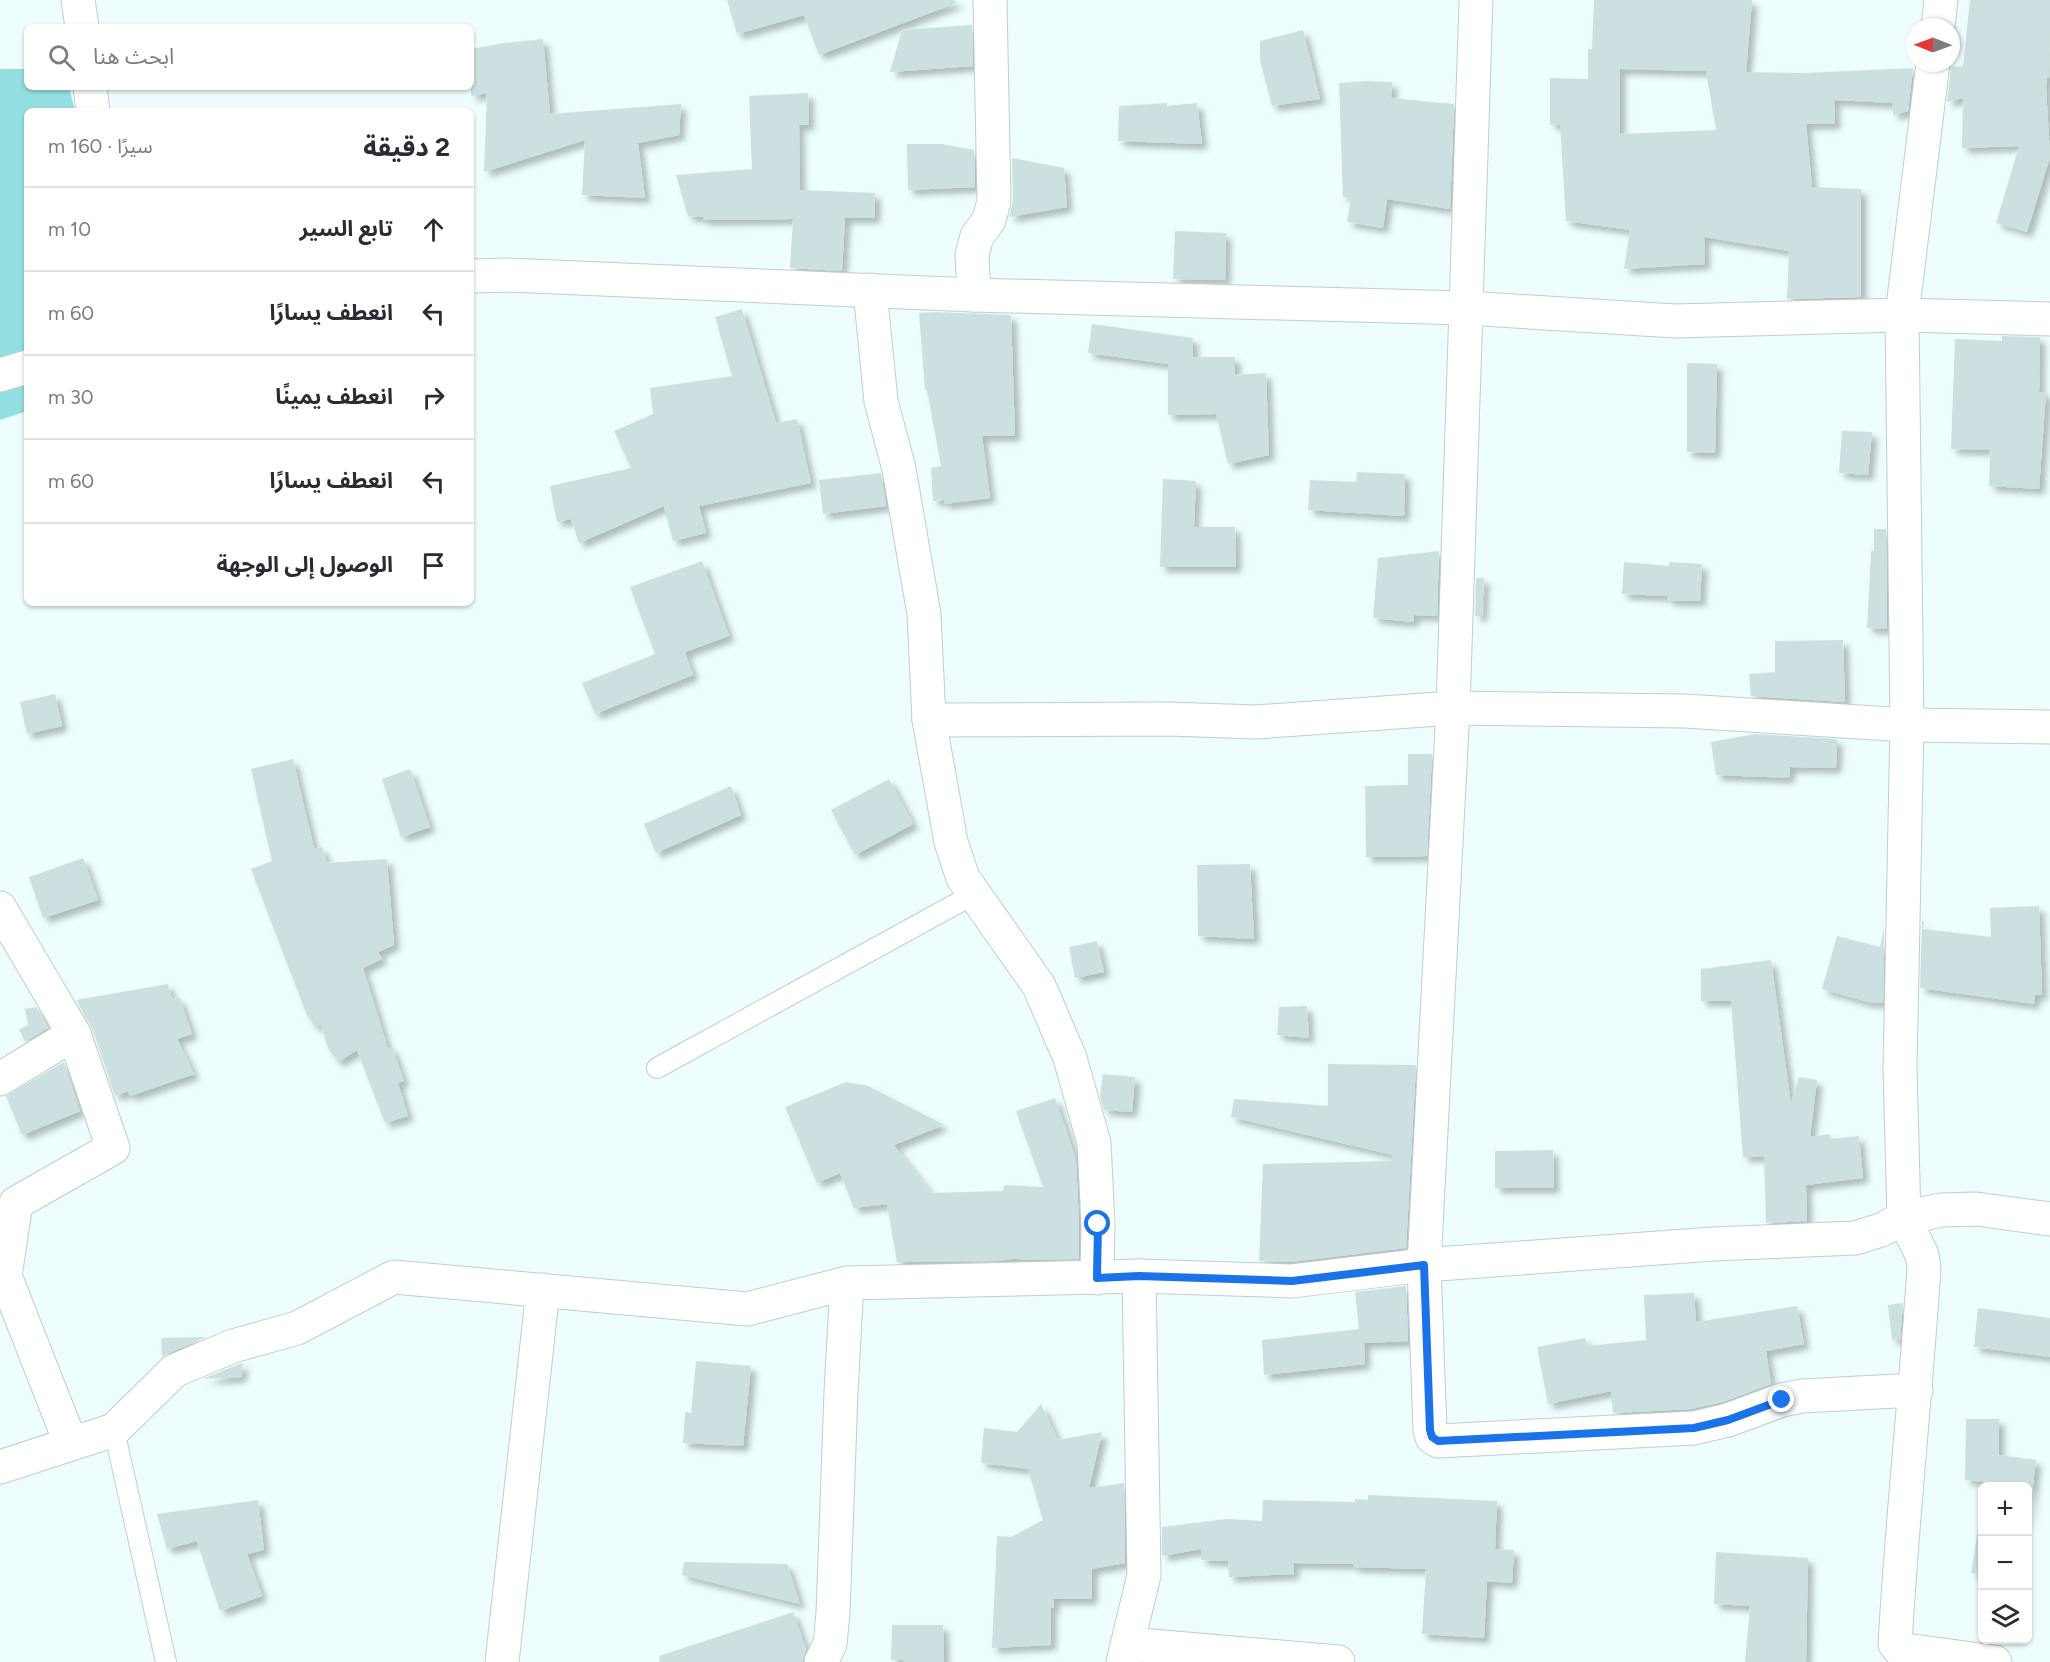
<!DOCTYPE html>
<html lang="ar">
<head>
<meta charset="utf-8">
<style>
	body { margin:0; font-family:Figtree,"Noto Sans Arabic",sans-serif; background:#f7f7f7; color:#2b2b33; direction:rtl }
	.controls { position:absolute; right:18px; bottom:18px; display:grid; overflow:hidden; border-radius:9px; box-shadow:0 2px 4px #0004 }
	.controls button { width:54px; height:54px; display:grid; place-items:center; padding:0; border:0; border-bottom:2px solid #e1e1e2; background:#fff; color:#2b2b33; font:30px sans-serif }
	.compass { position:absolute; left:1906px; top:18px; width:54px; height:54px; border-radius:50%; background:#fff; box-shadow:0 2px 4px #0004; rotate:271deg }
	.stop { position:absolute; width:18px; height:18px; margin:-14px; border:4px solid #1a73e8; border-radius:50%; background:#fff }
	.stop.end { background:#1a73e8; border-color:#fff; box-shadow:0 2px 6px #0008 }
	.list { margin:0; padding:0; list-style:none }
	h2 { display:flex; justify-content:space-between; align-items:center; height:78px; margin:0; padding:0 24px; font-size:26px }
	h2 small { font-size:20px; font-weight:400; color:#7c7c81 }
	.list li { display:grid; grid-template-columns:39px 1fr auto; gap:18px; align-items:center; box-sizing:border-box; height:84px; padding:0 24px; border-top:2px solid #e1e1e2 }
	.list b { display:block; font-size:22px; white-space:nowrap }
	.list em { font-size:20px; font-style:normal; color:#7c7c81 }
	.icon { flex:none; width:33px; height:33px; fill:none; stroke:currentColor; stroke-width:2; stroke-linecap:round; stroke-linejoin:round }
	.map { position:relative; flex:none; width:2050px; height:1662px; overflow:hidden; direction:ltr }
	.search { position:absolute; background:#fff; box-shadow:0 2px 4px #0004; left:24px; top:24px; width:450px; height:66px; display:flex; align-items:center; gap:15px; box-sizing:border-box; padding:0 21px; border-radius:9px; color:#7c7c81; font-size:22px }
	.panel { position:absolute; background:#fff; box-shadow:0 2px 4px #0004; left:24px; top:108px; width:450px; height:498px; border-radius:9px; direction:rtl }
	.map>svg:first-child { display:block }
	.green { fill:#94dfe2 }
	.building { fill:#cce0e1; fill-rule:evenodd; filter:url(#shadow) }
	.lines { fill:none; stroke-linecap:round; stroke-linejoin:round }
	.service-casing { stroke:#bccfd0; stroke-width:22 }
	.minor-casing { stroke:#bccfd0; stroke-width:35 }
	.service { stroke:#fff; stroke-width:20 }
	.minor { stroke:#fff; stroke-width:33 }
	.route { stroke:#1a73e8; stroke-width:8 }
</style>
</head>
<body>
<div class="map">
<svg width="2050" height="1662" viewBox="0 0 2050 1662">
	<defs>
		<filter id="shadow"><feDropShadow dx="5.5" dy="5.5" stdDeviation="3" flood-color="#0004"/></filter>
	</defs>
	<rect width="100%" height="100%" fill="#eefeff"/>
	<path class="green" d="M0,69H27V87H69L75,111H27V411L0,420Z"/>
	<g class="building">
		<path d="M727,0H955L956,3L819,55L804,15L737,34Z"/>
		<path d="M1594,0H1752L1746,72L1805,73L1913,68L1908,111L1893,115L1892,103L1834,100L1835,124H1806L1812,187L1861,189V297L1787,299L1789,251L1704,237L1705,264L1624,269L1630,230L1566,221L1560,124L1550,125V78L1588,79V49H1592ZM1620,69L1706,71L1716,130L1620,134Z"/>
		<path d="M1970,0H2050L2049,78H2047L2046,87L2050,157L2027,232L1996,223L2019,146L1962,148L1963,98L1947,102L1951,67L1963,66Z"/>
		<path d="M972,25L973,66L890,72L902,30Z"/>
		<path d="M1303,30L1320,99L1272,106L1260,60V41Z"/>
		<path d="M543,39L550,114L681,104L679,135L638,143L645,198L582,195L585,140L484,172L487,93L471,96V49L504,43Z"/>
		<path d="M1365,81L1392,82L1391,98L1454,104L1450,209L1387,199L1383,228L1347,222L1351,197H1343L1339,83Z"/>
		<path d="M808,93L809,125H799L800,190L875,193V218H845L842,271L790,268L793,219L703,220V217L688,216L676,175L752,169L749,96Z"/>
		<path d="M1167,103V106L1197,103L1202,144L1118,141L1119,106Z"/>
		<path d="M907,144H942L974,150L975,187L908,190Z"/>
		<path d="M1012,158L1064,168L1067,207L1009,217L1013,201Z"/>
		<path d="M1175,231L1226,233L1225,280L1173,279Z"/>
		<path d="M742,309L776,423L797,419L811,483L699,506L706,533L673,541L664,506L579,543L571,519L557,522L550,486L631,468L614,431L653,414L650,388L732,376L715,317Z"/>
		<path d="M935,312L1011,315L1015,436H982L990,498L944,504V500L933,501L931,468L941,466L927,390H925L919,313Z"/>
		<path d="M1092,324L1193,338V357H1235V375L1266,373L1269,455L1228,464L1216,414L1168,415V364L1088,353Z"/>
		<path d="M2002,336L2040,337L2039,392H2046L2039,489L1989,486L1990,450L1951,449L1955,339L2002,341Z"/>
		<path d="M1687,363L1717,364L1715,453L1687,452Z"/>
		<path d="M1842,431L1872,432L1868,475L1839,473Z"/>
		<path d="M1357,472L1405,474L1404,516L1308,510L1310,480L1356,482Z"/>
		<path d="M881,473L886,506L823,514L819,480Z"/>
		<path d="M1163,479L1196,481L1194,527H1235L1236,567H1160Z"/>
		<path d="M1874,529H1886L1887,629L1867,628L1871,551H1874Z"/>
		<path d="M1439,551L1437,616L1414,615L1413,622L1373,618L1378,558Z"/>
		<path d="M702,561L729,636L685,652L693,675L595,714L582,683L655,654L630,587Z"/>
		<path d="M1624,562L1669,566V562L1702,564L1700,601L1667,600L1668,596L1622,594Z"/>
		<path d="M1476,578H1484L1482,616H1475Z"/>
		<path d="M1843,640L1845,702L1751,696L1749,674L1775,672V641Z"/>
		<path d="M55,694L62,726L27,734L20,702Z"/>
		<path d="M1755,734L1837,739L1836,768L1790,767L1789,778L1716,775L1711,742Z"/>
		<path d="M1408,754H1432L1427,856L1366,857L1365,786L1408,785Z"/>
		<path d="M293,759L314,849L322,847L327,863L387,859L394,945L378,952L382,959L363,968L388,1049L392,1047L404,1081L398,1083L408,1116L385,1123L357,1050L338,1062L328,1048L321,1025L315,1027L306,1013L251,869L272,861L251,769Z"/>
		<path d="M410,769L430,827L401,837L382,779Z"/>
		<path d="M889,779L913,824L855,855L831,810Z"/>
		<path d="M731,786L741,815L656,853L644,824Z"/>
		<path d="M83,858L98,900L43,918L29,877Z"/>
		<path d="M1250,864L1254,939L1198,936L1197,865Z"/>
		<path d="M2039,906L2042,995L2035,994L2034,1004L1920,988L1922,921L1924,922L1923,929L1991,937L1990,908Z"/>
		<path d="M1884,927L1883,1003L1868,1002L1822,989L1837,936L1880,947Z"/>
		<path d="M1097,941L1104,972L1075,978L1069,947Z"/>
		<path d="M1771,960L1791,1104L1799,1077L1817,1080L1810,1137L1830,1134L1831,1139L1859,1136L1863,1178L1806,1185L1807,1221L1766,1223L1764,1156L1743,1157L1731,1001H1701V969Z"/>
		<path d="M168,984L172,999L179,997L192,1034L177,1039L194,1074L130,1096L128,1091L115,1096L92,1028L76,1000Z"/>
		<path d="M1307,1006L1309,1038L1277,1035L1279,1007Z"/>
		<path d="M36,1007L48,1028L25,1042L19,1029L28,1025L25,1009Z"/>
		<path d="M64,1062L80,1111L22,1135L6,1096Z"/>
		<path d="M1328,1064L1416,1065L1406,1248L1291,1262L1259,1261L1263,1164L1392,1161L1393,1155L1231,1117L1234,1099L1328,1106Z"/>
		<path d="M1103,1074L1135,1077L1132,1112L1104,1110L1100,1096Z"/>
		<path d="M846,1082L868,1086L944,1125L894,1145L931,1193L1003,1191L1004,1185L1043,1187L1016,1111L1055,1098L1076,1160L1079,1224V1259L1019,1260V1258L997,1261L897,1262L887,1204L854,1208L840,1173L817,1183L785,1107Z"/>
		<path d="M1553,1150L1554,1188H1495V1151Z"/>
		<path d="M1406,1286L1408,1341L1364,1343L1365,1364L1264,1375L1262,1340L1359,1329L1355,1292Z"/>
		<path d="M1694,1293L1696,1322L1797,1306L1804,1344L1766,1351L1771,1384L1723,1402L1691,1409L1613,1413L1611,1391L1548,1404L1537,1347L1585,1338L1587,1346L1646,1340L1644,1295Z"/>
		<path d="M1903,1303L1900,1339L1892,1340L1888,1305Z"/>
		<path d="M1978,1308L2050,1318V1357L1974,1347Z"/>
		<path d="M206,1337L167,1354L162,1357L161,1338Z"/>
		<path d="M696,1361L751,1366L743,1446L683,1443L685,1412L691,1413Z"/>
		<path d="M243,1363L241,1377L203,1379L239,1364Z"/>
		<path d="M1041,1404L1058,1440L1102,1432L1089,1488L1124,1483L1125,1563L1092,1569V1599H1053L1054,1608H1051V1645L992,1648L997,1536L1011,1537L1043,1520L1028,1469L981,1463L984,1428L1017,1432Z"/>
		<path d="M1966,1419H1999V1455L2036,1460L2028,1527V1486H1984L1985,1482L1965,1480Z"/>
		<path d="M1368,1495L1497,1501L1495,1549L1514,1550L1512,1583L1487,1581L1484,1638L1422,1634L1426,1569L1353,1567V1564L1293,1563L1294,1574L1229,1577L1228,1561L1201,1560V1549L1162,1556V1527L1227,1519L1262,1521L1263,1500L1355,1502V1499L1368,1500Z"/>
		<path d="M1983,1498V1574L1971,1573Z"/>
		<path d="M258,1500L264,1550L247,1554L262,1596L220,1611L197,1541L167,1549L157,1514Z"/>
		<path d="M1716,1552L1808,1558L1806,1662H1745L1750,1606L1714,1604Z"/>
		<path d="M684,1562L787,1564L800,1604L682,1575Z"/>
		<path d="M793,1612L806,1649L802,1662H660L659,1656Z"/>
		<path d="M892,1625H943L944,1662H903V1660H891Z"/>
	</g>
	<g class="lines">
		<g class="service-casing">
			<g id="service">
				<path d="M657,1068L974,894"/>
				<path d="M114,1430L166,1662"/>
			</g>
		</g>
		<g class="minor-casing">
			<g id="minor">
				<path d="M78,0L82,27"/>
				<path d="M1476,0L1453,708L1424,1265L1430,1430L1432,1437L1438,1441L1694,1428L1728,1420L1782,1400L1802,1396L1916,1390"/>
				<path d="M1938,27L1941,0"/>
				<path d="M1933,63L1902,315L1907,725L1900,1068L1904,1218L1922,1255L1924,1267C1916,1393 1902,1518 1895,1644L1899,1649L1995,1662"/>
				<path d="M90,87L93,111"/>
				<path d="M471,276L506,275L974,295L1466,308L1675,321L1902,315L2050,319"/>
				<path d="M870,290L881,401L899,469L924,614L929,720L951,842L963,878L1039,986L1070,1058L1094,1143L1098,1224L1097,1278"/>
				<path d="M974,295L972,255L977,236L989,220L994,201L990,0"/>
				<path d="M0,375L27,367"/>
				<path d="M929,720L1169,719L1256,722L1453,708L1685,711L1907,725L2050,727"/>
				<path d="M0,908L74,1034L113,1148L16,1203L5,1276L71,1444"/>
				<path d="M0,1079L74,1034"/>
				<path d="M0,1467L114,1430L174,1371L233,1346L297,1328L394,1277L747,1309L847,1283L1139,1276L1292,1281L1424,1265L1713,1244L1855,1238L1881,1230L1904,1218L1941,1210L1976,1209L2050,1219"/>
				<path d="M1128,1644L1338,1662"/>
				<path d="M502,1662L543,1290"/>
				<path d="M821,1662L830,1644L833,1613L841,1392L847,1283"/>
				<path d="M1123,1662L1144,1575L1139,1276"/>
			</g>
		</g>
		<use href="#service" class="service"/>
		<use href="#minor" class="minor"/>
	</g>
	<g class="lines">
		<path class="route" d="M1098,1224L1097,1278L1139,1276L1292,1281L1424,1265L1430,1430L1432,1437L1438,1441L1694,1428L1728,1420L1782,1400"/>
	</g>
</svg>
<div class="controls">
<button>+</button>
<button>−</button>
<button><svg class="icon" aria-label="layers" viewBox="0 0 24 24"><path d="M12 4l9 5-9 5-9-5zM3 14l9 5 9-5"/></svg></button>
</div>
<svg class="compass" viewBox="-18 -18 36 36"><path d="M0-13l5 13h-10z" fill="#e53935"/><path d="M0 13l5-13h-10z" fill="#7c7c81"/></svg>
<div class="stop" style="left:1098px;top:1224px"></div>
<div class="stop end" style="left:1782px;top:1400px"></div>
<div class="search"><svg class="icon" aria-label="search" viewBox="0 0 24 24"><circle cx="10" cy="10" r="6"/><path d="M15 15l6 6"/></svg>ابحث هنا</div>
<section class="panel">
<h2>2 دقيقة<small>سيرًا · 160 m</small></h2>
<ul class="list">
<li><svg class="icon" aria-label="ahead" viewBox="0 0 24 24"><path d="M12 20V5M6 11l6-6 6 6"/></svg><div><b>تابع السير</b></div><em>10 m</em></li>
<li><svg class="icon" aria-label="left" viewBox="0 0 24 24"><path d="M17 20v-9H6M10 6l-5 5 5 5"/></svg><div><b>انعطف يسارًا</b></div><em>60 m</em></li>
<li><svg class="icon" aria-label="right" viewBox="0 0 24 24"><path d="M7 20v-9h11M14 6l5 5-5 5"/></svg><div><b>انعطف يمينًا</b></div><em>30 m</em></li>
<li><svg class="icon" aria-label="left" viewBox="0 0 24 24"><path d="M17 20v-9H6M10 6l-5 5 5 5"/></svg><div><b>انعطف يسارًا</b></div><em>60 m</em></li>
<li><svg class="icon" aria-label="arrive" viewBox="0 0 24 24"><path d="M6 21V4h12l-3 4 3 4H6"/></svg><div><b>الوصول إلى الوجهة</b></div></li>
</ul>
</section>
</div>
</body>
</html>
